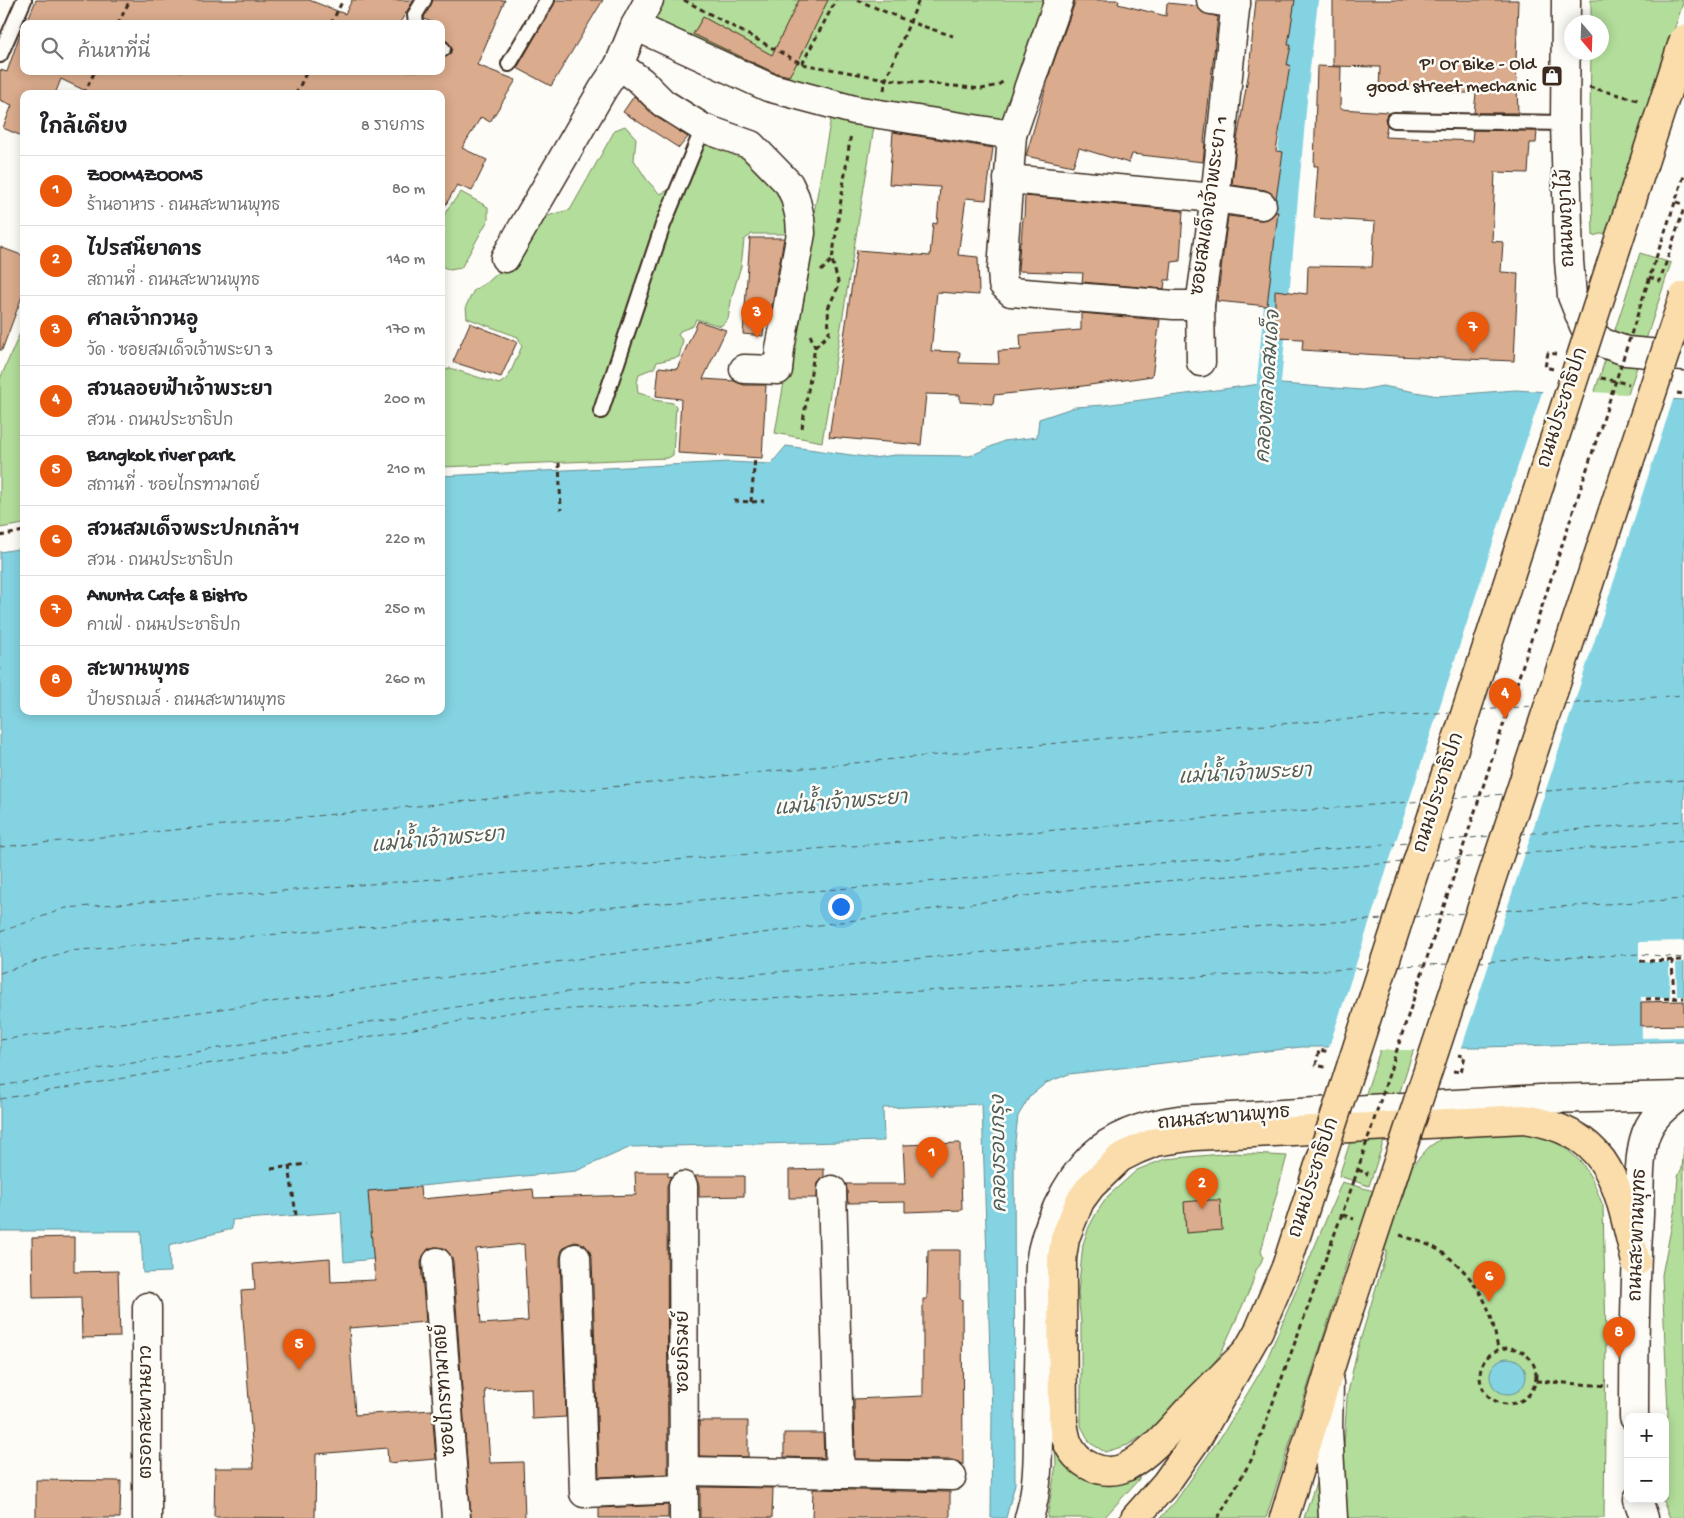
<!DOCTYPE html>
<html lang="th">
<head>
<meta charset="utf-8">
<style>
	body { margin:0; font-family:"Gochi Hand","Playpen Sans Thai",sans-serif; background:#f2f2f2; color:#202124 }
	.controls { position:absolute; right:15px; bottom:15px; display:grid; overflow:hidden; border-radius:10px; box-shadow:0 2px 12px #0003 }
	.controls button { width:45px; height:45px; display:grid; place-items:center; padding:0; border:0; border-bottom:1px solid #e0e0e0; background:#fff; color:#202124; font:25px sans-serif }
	.compass { position:absolute; left:1564px; top:15px; width:45px; height:45px; border-radius:50%; background:#fff; box-shadow:0 2px 12px #0003; rotate:161deg }
	.you { position:absolute; left:840px; top:906px; width:18px; height:18px; margin:-12px; border:4px solid #fff; border-radius:50%; background:#1a73e8; box-shadow:0 0 0 8px #1a73e833 }
	.badge { display:grid; place-items:center; width:32px; height:32px; border-radius:50%; background:#ea580c; color:#fff; font-size:16px; font-weight:700 }
	.pin { position:absolute; translate:-50% -41px; filter:drop-shadow(0 1px 2px #0008) }
	.pin::after { content:''; position:absolute; top:26px; width:18px; height:15px; background:inherit; clip-path:polygon(0 0,100% 0,50% 100%) }
	.list { margin:0; padding:0; list-style:none }
	h2 { display:flex; justify-content:space-between; align-items:center; height:65px; margin:0; padding:0 20px; font-size:21px }
	h2 small { font-size:16px; font-weight:400; color:#757577 }
	.list li { display:grid; grid-template-columns:32px 1fr auto; gap:15px; align-items:center; box-sizing:border-box; height:70px; padding:0 20px; border-top:1px solid #e0e0e0 }
	.list b { display:block; font-size:19px; white-space:nowrap }
	.list p { margin:0; font-size:16px; white-space:nowrap; color:#757577 }
	.list em { font-size:16px; font-style:normal; color:#757577 }
	.icon { flex:none; width:28px; height:28px; fill:none; stroke:currentColor; stroke-width:2; stroke-linecap:round; stroke-linejoin:round }
	.map { position:relative; flex:none; width:1684px; height:1518px; overflow:hidden }
	.search { position:absolute; background:#fff; box-shadow:0 2px 12px #0003; left:20px; top:20px; width:425px; height:55px; display:flex; align-items:center; gap:12px; box-sizing:border-box; padding:0 18px; border-radius:10px; color:#757577; font-size:19px }
	.panel { position:absolute; background:#fff; box-shadow:0 2px 12px #0003; left:20px; top:90px; width:425px; height:625px; border-radius:10px }
	.map>svg:first-child { display:block }
	.green { fill:#b2dd9a; stroke:#76845c }
	.water { fill:#84d3e2; stroke:#678f94 }
	.pier { fill:#fdfcf7 }
	.lines { fill:none; stroke-linecap:round; stroke-linejoin:round }
	.canal { stroke:#84d3e2; stroke-width:24 }
	.ferry { stroke:#515d59; stroke-width:1; stroke-dasharray:6 5; stroke-linecap:butt }
	.building { fill:#daab8c; stroke:#3b2a1e; fill-rule:evenodd }
	.lane-casing { stroke:#3b2a1e; stroke-width:18 }
	.street-casing { stroke:#3b2a1e; stroke-width:31 }
	.secondary-casing { stroke:#3b2a1e; stroke-width:31 }
	.primary-casing { stroke:#3b2a1e; stroke-width:31 }
	.path { stroke:#3b2a1e; stroke-width:3; stroke-dasharray:5 4; stroke-linecap:butt }
	.lane { stroke:#fdfcf7; stroke-width:14 }
	.street { stroke:#fdfcf7; stroke-width:28 }
	.secondary { stroke:#fdfcf7; stroke-width:28 }
	.primary { stroke:#faddab; stroke-width:28 }
	.primary-bridge-casing { stroke:#3b2a1e; stroke-width:31; stroke-linecap:butt }
	.path-bridge { stroke:#3b2a1e; stroke-width:3; stroke-dasharray:5 4; stroke-linecap:butt }
	.primary-bridge { stroke:#faddab; stroke-width:28 }
	.labels { text-anchor:middle; dominant-baseline:central; stroke-width:5; stroke-linejoin:round; paint-order:stroke }
	.poi-label { font-size:19px; fill:#3b2a1e; stroke:#fdfcf7; text-anchor:end }
	.street-label { font-size:19px; fill:#3b2a1e; stroke:#fdfcf7 }
	.water-label { font-size:20px; font-style:italic; fill:#515d59; stroke:#fdfcf7 }
</style>
</head>
<body>
<div class="map">
<svg width="1684" height="1518" viewBox="0 0 1684 1518">
	<rect width="100%" height="100%" fill="#fdfcf7"/>
	<filter id="ink" filterUnits="userSpaceOnUse"><feTurbulence type="fractalNoise" baseFrequency=".02" numOctaves="2"/><feDisplacementMap in="SourceGraphic" scale="10" xChannelSelector="R" yChannelSelector="G"/><feConvolveMatrix kernelMatrix="1 2 1 2 8 2 1 2 1" color-interpolation-filters="sRGB"/></filter>
	<g filter="url(#ink)">
		<g class="green">
			<path d="M652,0H1047L1006,127L854,108L639,25Z"/>
			<path d="M1591,0H1684L1608,232L1593,236L1590,119L1591,53L1602,52V22H1591Z"/>
			<path d="M833,106L876,115L822,442L775,433Z"/>
			<path d="M625,126L636,138L634,160L647,180L660,194L680,185L695,133L748,153L777,178L793,234H752L744,240L741,266L732,296L728,319L721,326L696,319L693,326L680,331L678,335L683,341L679,357L657,362L654,368L639,374L637,383L638,393L650,396L654,400L673,403L676,406L673,455L668,458L441,467L442,371L450,368L499,384L508,378L522,346L518,337L467,318L466,306L474,290L489,281L507,265L539,219L557,213L570,210L615,130Z"/>
			<path d="M461,192L488,207V220L461,268L450,270L441,266V221L448,208Z"/>
			<path d="M1640,253L1671,263L1369,1186L1339,1176Z"/>
			<path d="M24,324V524L0,528V379Z"/>
			<path d="M1500,1125L1558,1141L1582,1163L1594,1183L1603,1206L1606,1337L1604,1518H1348L1342,1479L1347,1397L1357,1351L1387,1251L1354,1240L1266,1518H1160L1175,1502L1224,1432L1264,1366L1342,1182L1402,1199L1412,1166L1429,1147L1449,1133Z"/>
			<path d="M1684,1146V1518H1670L1662,1499H1665V1446L1668,1413L1662,1275L1676,1203L1678,1176L1682,1168Z"/>
			<path d="M1233,1153L1287,1156L1261,1251L1263,1257L1260,1265L1256,1270L1251,1287L1220,1355L1193,1389L1145,1434L1128,1445L1105,1452L1090,1443L1081,1426V1323L1078,1293L1083,1244L1089,1227L1097,1212L1108,1196L1137,1170L1165,1159Z"/>
			<path d="M1055,1441L1119,1483L1140,1478L1104,1518H1047L1056,1465Z"/>
			<path d="M1320,1471L1323,1518H1304Z"/>
		</g>
		<g class="water">
			<path d="M1268,383L1362,390L1382,386L1438,396L1515,390L1684,400V1041L1484,1047H1301L1069,1074L1046,1083L1030,1096L1018,1116L1014,1150L1015,1484L1006,1518H991L992,1414L982,1104L883,1108L884,1141L631,1147L576,1171L369,1191L374,1259L344,1262L341,1212L232,1220V1229L169,1245L170,1272L143,1273L141,1231H0V552L24,548V711H441V476L730,462L771,464L786,446L873,458L895,455L970,456L1004,441L1037,437L1039,419L1075,407L1104,405Z"/>
			<circle cx="1508" cy="1376" r="18"/>
		</g>
		<g class="pier">
			<path d="M1543,389L1674,397L1461,1050H1328Z"/>
			<path d="M1684,941V962L1676,963L1677,996H1684V1037L1642,1038L1641,997H1670L1669,962H1639V942Z"/>
		</g>
		<g class="lines">
			<path class="canal" d="M1266,414L1298,67L1306,0"/>
			<g class="ferry">
				<path d="M1563,704L1684,695"/>
				<path d="M1480,710L1534,706"/>
				<path d="M1535,792L1684,780"/>
				<path d="M1452,798L1506,794"/>
				<path d="M1520,834L1684,821"/>
				<path d="M1438,841L1491,836"/>
				<path d="M0,847L1180,731L1451,712"/>
				<path d="M1513,854L1684,841"/>
				<path d="M1433,860L1484,856"/>
				<path d="M1495,911L1684,899"/>
				<path d="M1413,917L1466,913"/>
				<path d="M0,932L66,908L1423,801"/>
				<path d="M1478,962L1640,954L1684,958"/>
				<path d="M1398,966L1449,964"/>
				<path d="M0,973L68,951L1409,843"/>
				<path d="M0,1040L1090,887L1404,862"/>
				<path d="M0,1086L514,997L1249,927L1384,919"/>
				<path d="M0,1099L514,1012L1369,968"/>
			</g>
		</g>
		<g class="building">
			<path d="M36,0H309L345,14L352,0H414L399,24H26Z"/>
			<path d="M433,0H505L477,65L516,80L490,122L481,117L462,148L487,160L472,191L457,185L441,213V94H92L61,79L55,94H24V137L3,128L12,105L0,100V70L7,72L21,31L24,32V71H441V57L448,56L452,48L447,41L441,39V24H436L424,19V17Z"/>
			<path d="M556,0H603L551,86L517,68Z"/>
			<path d="M799,0H828L800,58L789,76L773,72L693,34L703,17L772,55Z"/>
			<path d="M1074,0H1119L1118,4L1166,16L1167,3L1197,6L1202,12L1218,17L1204,142L1205,143L1203,162L1132,154L1129,163L1079,148L1073,166L1026,156L1051,69L1074,5Z"/>
			<path d="M1256,0H1295L1288,45H1291L1287,65H1290L1276,151L1283,152L1276,199L1271,193L1265,190L1232,185L1236,146L1249,71Z"/>
			<path d="M1333,0H1518L1516,61L1518,113H1474L1476,93H1454V89L1379,90L1380,67L1333,66Z"/>
			<path d="M1317,66L1341,67L1340,109L1388,112L1385,119L1387,125L1385,137L1472,141L1473,130L1537,131L1536,143H1530L1528,173L1495,172L1492,241L1503,242L1501,272L1518,273L1514,361L1396,356L1302,350L1303,339L1275,338V290L1307,294L1308,266L1372,267L1375,222L1314,218L1318,166H1314Z"/>
			<path d="M634,96L655,116L688,137L679,148L623,112Z"/>
			<path d="M893,132L993,148L986,200L966,198L958,255L978,257L979,295L937,292L931,351L960,352L959,363L999,364L998,351L1021,350L1020,335L1081,330V313L1160,320L1152,376L1076,387L994,395L993,404L960,402V395L926,394L921,445L829,437L857,250L930,256L933,223L937,224L940,187L889,184Z"/>
			<path d="M1025,196L1183,211L1180,261L1172,262L1170,280H1165L1164,289L1082,282L1083,273L1018,271L1020,242H1021L1023,217L1024,218Z"/>
			<path d="M1276,212H1278L1267,306L1217,301L1228,216L1260,220L1268,219Z"/>
			<path d="M750,238H784L771,311H765L763,336L743,334Z"/>
			<path d="M0,247L24,256V291L2,350H0Z"/>
			<path d="M698,321L726,330L703,379L735,381L744,385H766L762,458L678,453L681,399L656,396L659,367L677,369Z"/>
			<path d="M470,323L517,342L501,377L453,362Z"/>
			<path d="M1684,1001V1025L1641,1026V1002Z"/>
			<path d="M960,1143L962,1210L905,1212V1202L848,1203L846,1184H905L903,1145Z"/>
			<path d="M824,1169V1177L818,1183L817,1198H789V1170Z"/>
			<path d="M635,1172H668V1177L671,1176L667,1186L668,1474L599,1477L592,1257L589,1250L584,1244L575,1242L567,1245L562,1250L560,1259L566,1417L532,1419L531,1388L485,1390L490,1463L523,1462L525,1518H471L453,1261L450,1254L444,1248L435,1247L428,1249L423,1256L421,1263L426,1322L349,1328L355,1415L432,1410L436,1459L388,1463L387,1448L316,1454L315,1518L214,1517L215,1468H254L241,1291L255,1290L253,1264L330,1258L331,1282L375,1280L368,1191L420,1187L421,1199L533,1189L534,1198L636,1195ZM524,1244L528,1321L481,1324L476,1249Z"/>
			<path d="M695,1176H744V1196L699,1197V1185Z"/>
			<path d="M1205,1200H1220L1222,1230L1186,1233L1184,1202Z"/>
			<path d="M74,1237V1272L118,1271L120,1337L82,1338L81,1297L33,1298L32,1238Z"/>
			<path d="M928,1250H960V1299H962L963,1465L960,1462L952,1460L855,1459L854,1399L923,1396V1299H927Z"/>
			<path d="M699,1421H748V1457L699,1456Z"/>
			<path d="M784,1433H823L824,1458L784,1457Z"/>
			<path d="M36,1480L121,1481L120,1518H36Z"/>
			<path d="M700,1487L773,1488L772,1518H700Z"/>
			<path d="M813,1489L950,1492V1518H812Z"/>
			<path d="M668,1505V1518H599V1508Z"/>
		</g>
		<g class="lines">
			<g class="lane-casing">
				<g id="lane">
					<path d="M416,24L415,15L424,0"/>
					<path d="M441,48L443,49"/>
					<path d="M0,55L24,0"/>
					<path d="M509,64L547,0"/>
					<path d="M1394,120L1565,123"/>
					<path d="M601,411L663,225L703,128"/>
				</g>
			</g>
			<g class="street-casing">
				<g id="street">
					<path d="M649,0L635,26L619,65L641,81L663,103L703,128L751,145L789,184L795,197L800,218L801,233L780,349L778,370L744,369"/>
					<path d="M1059,0L1012,135L1002,269L1003,284L1011,292L1174,305H1200"/>
					<path d="M1211,0L1236,4"/>
					<path d="M1566,0L1565,123L1569,261L1572,296L1584,326L1603,343L1626,351L1684,356"/>
					<path d="M635,26L768,87L854,110L1012,135"/>
					<path d="M1008,179L1215,198L1262,205"/>
					<path d="M505,258L603,89L619,65"/>
					<path d="M1201,362L1200,305L1215,198L1236,0"/>
					<path d="M683,1186L684,1518"/>
					<path d="M832,1190L840,1474"/>
					<path d="M576,1258L584,1493L684,1489"/>
					<path d="M437,1262L456,1518"/>
					<path d="M684,1471L952,1476"/>
					<path d="M147,1518V1307"/>
				</g>
			</g>
			<g class="secondary-casing">
				<g id="secondary">
					<path d="M1329,1383L1328,1431L1333,1518"/>
					<path d="M1634,1417C1634,1350 1635,1282 1639,1215C1640,1191 1638,1163 1644,1140C1649,1120 1663,1108 1679,1096"/>
					<path d="M1638,1499L1644,1518"/>
					<path d="M1029,1518C1038,1489 1038,1457 1038,1428C1039,1391 1039,1354 1040,1318C1040,1300 1039,1282 1040,1264C1044,1228 1066,1182 1092,1156C1115,1134 1149,1124 1178,1120L1541,1099L1684,1096"/>
				</g>
			</g>
			<g class="primary-casing">
				<g id="primary">
					<path d="M1245,1353C1226,1372 1207,1391 1188,1410C1170,1430 1150,1454 1126,1467C1104,1478 1075,1464 1067,1441C1065,1435 1064,1428 1063,1422L1062,1280V1258L1065,1238L1080,1201L1091,1186L1120,1158L1138,1149L1156,1142L1195,1136L1524,1119C1614,1133 1617,1187 1636,1262"/>
					<path d="M1135,1518L1166,1483L1197,1439L1259,1330L1286,1267"/>
					<path d="M1284,1518L1337,1346"/>
				</g>
			</g>
			<g class="path">
				<path d="M684,0L802,64L886,79L982,89L998,85L1004,81"/>
				<path d="M857,0L910,22L953,36"/>
				<path d="M118,24L130,0"/>
				<path d="M331,24L343,0"/>
				<path d="M802,64L836,0"/>
				<path d="M1589,87L1638,100"/>
				<path d="M884,90L886,79L919,0"/>
				<path d="M84,94L95,71"/>
				<path d="M296,94L307,71"/>
				<path d="M1676,202L1684,204"/>
				<path d="M1656,258L1684,176"/>
				<path d="M821,271L832,260L851,133"/>
				<path d="M1649,277L1660,281L1684,208"/>
				<path d="M815,347L829,334L828,308L839,285L832,260"/>
				<path d="M1553,369L1545,367L1548,353L1556,354"/>
				<path d="M1601,378L1629,384"/>
				<path d="M1677,393L1684,394"/>
				<path d="M802,428L815,347L809,332"/>
				<path d="M559,463L561,510"/>
				<path d="M734,501L751,502L764,501"/>
				<path d="M751,502L755,458"/>
				<path d="M0,536L24,531"/>
				<path d="M1672,960L1674,998"/>
				<path d="M1640,961L1684,960"/>
				<path d="M1646,999L1684,998"/>
				<path d="M1325,1067L1316,1065L1319,1050L1330,1052"/>
				<path d="M1453,1071L1461,1072L1465,1056L1458,1055"/>
				<path d="M289,1166L296,1215"/>
				<path d="M271,1169L307,1164"/>
				<path d="M1358,1170L1367,1173L1366,1175"/>
				<path d="M1343,1215L1354,1219"/>
				<path d="M1400,1235C1411,1239 1423,1242 1433,1247C1455,1258 1476,1282 1486,1304C1493,1318 1495,1334 1498,1349"/>
				<circle cx="1508" cy="1376" r="28"/>
				<path d="M1536,1381L1609,1386"/>
				<path d="M1218,1518L1253,1457L1354,1181"/>
			</g>
			<use href="#lane" class="lane"/>
			<use href="#street" class="street"/>
			<use href="#secondary" class="secondary"/>
			<use href="#primary" class="primary"/>
			<g class="primary-bridge-casing">
				<g id="primary-bridge">
					<path d="M1286,1267L1684,39"/>
					<path d="M1337,1346L1684,296"/>
				</g>
			</g>
			<path class="path-bridge" d="M1354,1181L1656,258"/>
			<use href="#primary-bridge" class="primary-bridge"/>
		</g>
	</g>
	<defs>
		<g id="shop-square" transform="scale(1.125)"><rect x="-9" y="-9" width="18" height="18" rx="4" fill="#3b2a1e" stroke="#fdfcf7"/><path d="M-5-2.5h2.3a2.7 3.5 0 0 1 5.4 0H5L5.5 6h-11ZM-1.5-2.5h3a1.5 2.3 0 0 0-3 0Z" fill="#fff"/></g>
	</defs>
	<g fill-rule="evenodd">
		<use href="#shop-square" x="1552" y="76"/>
	</g>
	<g class="labels">
		<g class="poi-label">
			<text x="1536" y="65">P' Or Bike - Old<tspan x="1536" dy="22">good street mechanic</tspan></text>
		</g>
		<g class="street-label">
			<text transform="translate(1211 206) rotate(-82)">ซอยสมเด็จเจ้าพระยา 1</text>
			<text transform="translate(1568 218) rotate(-92)">ถนนพญาไม้</text>
			<text transform="translate(1564 408) rotate(-72)">ถนนประชาธิปก</text>
			<text transform="translate(1440 793) rotate(-72)">ถนนประชาธิปก</text>
			<text transform="translate(1224 1119) rotate(-5)">ถนนสะพานพุทธ</text>
			<text transform="translate(1315 1178) rotate(-72)">ถนนประชาธิปก</text>
			<text transform="translate(1639 1235) rotate(-88)">ถนนสะพานพุทธ</text>
			<text transform="translate(684 1352) rotate(-90)">ซอยภิรมย์</text>
			<text transform="translate(446 1390) rotate(-94)">ซอยไกรฑามาตย์</text>
			<text transform="translate(147 1412) rotate(-90)">ตรอกสะพานยาว</text>
		</g>
		<g class="water-label">
			<text transform="translate(1270 387) rotate(-86)">คลองตลาดสมเด็จ</text>
			<text transform="translate(1245 776) rotate(-3)">แม่น้ำเจ้าพระยา</text>
			<text transform="translate(841 805) rotate(-5)">แม่น้ำเจ้าพระยา</text>
			<text transform="translate(438 842) rotate(-5)">แม่น้ำเจ้าพระยา</text>
			<text transform="translate(1001 1154) rotate(-91)">คลองรอบกรุง</text>
		</g>
	</g>
</svg>
<div class="controls">
<button>+</button>
<button>−</button>
</div>
<svg class="compass" viewBox="-18 -18 36 36"><path d="M0-13l5 13h-10z" fill="#e53935"/><path d="M0 13l5-13h-10z" fill="#757577"/></svg>
<div class="you"></div>
<div class="pin badge" style="left:932px;top:1178px">1</div>
<div class="pin badge" style="left:1202px;top:1209px">2</div>
<div class="pin badge" style="left:757px;top:338px">3</div>
<div class="pin badge" style="left:1505px;top:719px">4</div>
<div class="pin badge" style="left:299px;top:1370px">5</div>
<div class="pin badge" style="left:1489px;top:1302px">6</div>
<div class="pin badge" style="left:1473px;top:353px">7</div>
<div class="pin badge" style="left:1619px;top:1358px">8</div>
<div class="search"><svg class="icon" aria-label="search" viewBox="0 0 24 24"><circle cx="10" cy="10" r="6"/><path d="M15 15l6 6"/></svg>ค้นหาที่นี่</div>
<section class="panel">
<h2>ใกล้เคียง<small>8 รายการ</small></h2>
<ul class="list">
<li><span class="badge">1</span><div><b>ZOOM4ZOOM5</b><p>ร้านอาหาร · ถนนสะพานพุทธ</p></div><em>80 m</em></li>
<li><span class="badge">2</span><div><b>ไปรสนียาคาร</b><p>สถานที่ · ถนนสะพานพุทธ</p></div><em>140 m</em></li>
<li><span class="badge">3</span><div><b>ศาลเจ้ากวนอู</b><p>วัด · ซอยสมเด็จเจ้าพระยา 3</p></div><em>170 m</em></li>
<li><span class="badge">4</span><div><b>สวนลอยฟ้าเจ้าพระยา</b><p>สวน · ถนนประชาธิปก</p></div><em>200 m</em></li>
<li><span class="badge">5</span><div><b>Bangkok river park</b><p>สถานที่ · ซอยไกรฑามาตย์</p></div><em>210 m</em></li>
<li><span class="badge">6</span><div><b>สวนสมเด็จพระปกเกล้าฯ</b><p>สวน · ถนนประชาธิปก</p></div><em>220 m</em></li>
<li><span class="badge">7</span><div><b>Anunta Cafe &amp; Bistro</b><p>คาเฟ่ · ถนนประชาธิปก</p></div><em>250 m</em></li>
<li><span class="badge">8</span><div><b>สะพานพุทธ</b><p>ป้ายรถเมล์ · ถนนสะพานพุทธ</p></div><em>260 m</em></li>
</ul>
</section>
</div>
</body>
</html>
